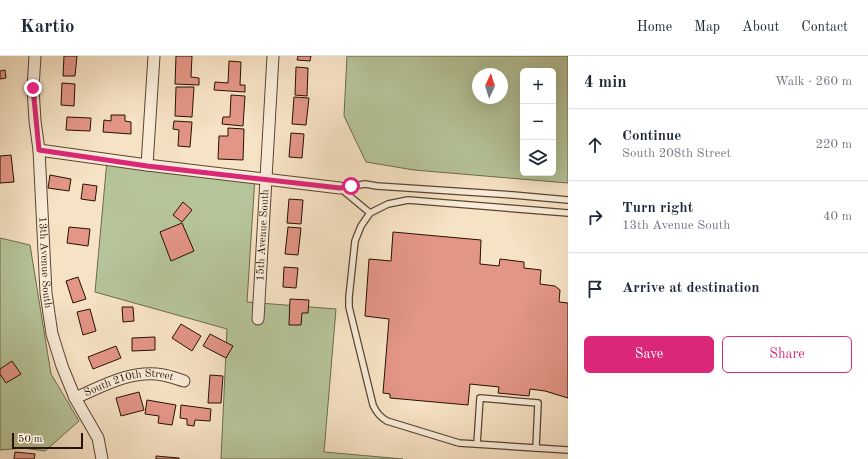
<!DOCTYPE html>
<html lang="en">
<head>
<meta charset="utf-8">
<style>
	body { margin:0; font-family:"Old Standard TT",serif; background:#f2f2f3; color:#1f2937 }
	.controls { position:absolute; right:12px; top:12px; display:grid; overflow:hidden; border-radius:6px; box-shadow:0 4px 16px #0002 }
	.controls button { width:36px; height:36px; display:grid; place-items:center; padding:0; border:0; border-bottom:1px solid #e0e1e3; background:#fff; color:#1f2937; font:20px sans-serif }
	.compass { position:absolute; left:472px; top:12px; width:36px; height:36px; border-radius:50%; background:#fff; box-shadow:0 4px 16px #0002; rotate:4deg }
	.scale { position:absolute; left:12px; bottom:10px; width:71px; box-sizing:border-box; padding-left:4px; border:2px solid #271100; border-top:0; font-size:11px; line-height:14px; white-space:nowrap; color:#271100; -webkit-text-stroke:3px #f9ecd9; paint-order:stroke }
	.stop { position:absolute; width:12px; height:12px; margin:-9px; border:3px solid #db2777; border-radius:50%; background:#fff }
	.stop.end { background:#db2777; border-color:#fff; box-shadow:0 1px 4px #0008 }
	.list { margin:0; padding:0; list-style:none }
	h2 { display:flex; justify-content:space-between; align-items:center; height:52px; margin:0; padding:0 16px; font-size:17px }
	h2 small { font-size:13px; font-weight:400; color:#747a83 }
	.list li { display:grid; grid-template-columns:26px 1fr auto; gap:12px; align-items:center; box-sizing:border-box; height:72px; padding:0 16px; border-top:1px solid #e0e1e3 }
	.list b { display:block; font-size:15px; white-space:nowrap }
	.list p { margin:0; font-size:13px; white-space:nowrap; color:#747a83 }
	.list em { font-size:13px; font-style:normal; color:#747a83 }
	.actions { display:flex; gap:8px; padding:12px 16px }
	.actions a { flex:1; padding:9px 0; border:1px solid #db2777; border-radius:6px; text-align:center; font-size:14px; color:#db2777 }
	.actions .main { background:#db2777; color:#fff }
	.icon { flex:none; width:22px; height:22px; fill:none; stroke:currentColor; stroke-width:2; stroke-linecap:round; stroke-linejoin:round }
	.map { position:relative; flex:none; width:568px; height:403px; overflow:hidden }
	header { display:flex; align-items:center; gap:24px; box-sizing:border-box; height:56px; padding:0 20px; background:#fff; border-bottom:1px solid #e0e1e3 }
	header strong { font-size:19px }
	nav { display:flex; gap:22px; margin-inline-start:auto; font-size:14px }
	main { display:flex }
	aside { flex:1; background:#fff }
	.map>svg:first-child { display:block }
	.green { fill:#b6c499; stroke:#6e6a4c; fill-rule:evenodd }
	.building { fill:#e39586; stroke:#271100 }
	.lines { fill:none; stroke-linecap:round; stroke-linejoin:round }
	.lane-casing { stroke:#5b4531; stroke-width:8 }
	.street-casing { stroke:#5b4531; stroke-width:13 }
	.lane { stroke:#f9ecd9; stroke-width:5.5 }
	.street { stroke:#f9ecd9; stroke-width:11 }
	.route { stroke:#db2777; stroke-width:5 }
	.labels { text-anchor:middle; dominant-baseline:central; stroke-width:3; stroke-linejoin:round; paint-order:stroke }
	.street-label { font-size:11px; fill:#271100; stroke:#f9ecd9 }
</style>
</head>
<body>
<header>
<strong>Kartio</strong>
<nav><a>Home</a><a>Map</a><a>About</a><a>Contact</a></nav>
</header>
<main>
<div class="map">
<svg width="568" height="403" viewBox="0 0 568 403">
	<rect width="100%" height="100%" fill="#f6e2c4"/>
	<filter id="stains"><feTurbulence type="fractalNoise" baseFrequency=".005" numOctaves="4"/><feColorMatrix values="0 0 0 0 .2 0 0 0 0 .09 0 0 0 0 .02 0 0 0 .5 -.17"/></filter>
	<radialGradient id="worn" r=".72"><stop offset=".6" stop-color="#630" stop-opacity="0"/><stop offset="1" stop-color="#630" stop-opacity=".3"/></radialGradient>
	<g class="green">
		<path d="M347,0H568V127L414,114L366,106L344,60ZM523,15H553V117H523ZM478,18H502V42H478Z"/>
		<path d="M107,104L255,121L247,246L336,253L324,396L403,403H221L227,273L95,236Z"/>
		<path d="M0,182L30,189L51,318L79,365L45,395L23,392L0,394Z"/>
	</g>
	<g class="building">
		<path d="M64,0H77L75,20H63Z"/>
		<path d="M176,0H192L191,21L199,22V29L175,28Z"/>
		<path d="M298,0H311L310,5L297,4Z"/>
		<path d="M229,5L241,6L240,29H245V36L214,34L215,26L228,27Z"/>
		<path d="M296,11L308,12L307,40L295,39Z"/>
		<path d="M5,14L6,22L0,23V15Z"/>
		<path d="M62,27L75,28L74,50L61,49Z"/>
		<path d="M176,31H194L192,61L175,60Z"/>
		<path d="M231,39L245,40L243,70L222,68L223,61H230Z"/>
		<path d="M294,41L309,42L306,69L292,68Z"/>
		<path d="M111,59H125V65L131,66V78L103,76L104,64L111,65Z"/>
		<path d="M67,61L91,62L90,75L66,74Z"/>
		<path d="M174,65L192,66L190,91L178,90L179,74L173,73Z"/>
		<path d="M228,72L244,73L243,104L218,103L219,80H228Z"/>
		<path d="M291,77L304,78L302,102L289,101Z"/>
		<path d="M11,99L14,126L0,127V100Z"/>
		<path d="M50,119L71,123L69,135L48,132Z"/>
		<path d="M83,128L97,130L95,145L81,143Z"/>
		<path d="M289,143L303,144L301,168L287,167Z"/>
		<path d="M183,146L192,154L182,166L173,159Z"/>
		<path d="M182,167L194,195L171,205L160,176Z"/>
		<path d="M69,171L90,173L88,190L67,187Z"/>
		<path d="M288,171L301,172L298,199L285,198Z"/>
		<path d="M393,176L481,184L480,208L499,210L500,203L524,206V212L541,214L540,228L555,230L560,234L559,246L568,247V342L545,335L530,333L529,340L498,337L499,331L470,328L468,349L390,342V338L383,337L389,263L365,260L369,203L391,205Z"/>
		<path d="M284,211L298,212L296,232L283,231Z"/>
		<path d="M78,221L86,243L73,247L66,225Z"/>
		<path d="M290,243L309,244L308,257H302L301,269H289Z"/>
		<path d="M122,251H133L134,265L123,266Z"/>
		<path d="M90,253L96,275L83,279L77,256Z"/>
		<path d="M181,268L201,280L192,295L172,282Z"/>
		<path d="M210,278L233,290L226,302L203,290Z"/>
		<path d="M155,281V294L132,295V282Z"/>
		<path d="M116,290L121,302L93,313L88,301Z"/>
		<path d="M12,305L21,318L6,327L0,318V313Z"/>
		<path d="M210,319L223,320L221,347H208Z"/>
		<path d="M139,336L144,354L121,360L116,342Z"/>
		<path d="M147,344L176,349L172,369L158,367L159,360L145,358Z"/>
		<path d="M181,349L211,353L210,365L195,364L194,370L187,369V363L180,362Z"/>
		<path d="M15,396L35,398L34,403H14Z"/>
		<path d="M156,400L179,402V403H156Z"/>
	</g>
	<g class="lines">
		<g class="lane-casing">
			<g id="lane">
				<path d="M340,132L365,128L377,130L513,139L568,144"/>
				<path d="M340,132L370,157"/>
				<path d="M568,157L408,144L388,148L370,157L361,170L355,185L349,241V251L373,349C376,356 380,361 387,365L459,387L568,394"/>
				<path d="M477,388L480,342L538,347L536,392"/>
			</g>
		</g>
		<g class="street-casing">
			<g id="street">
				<path id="s1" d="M35,0L33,32L35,65L39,94L46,237L52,278L62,310L75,342L98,382L102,403"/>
				<path d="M39,94L147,109L340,132"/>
				<path d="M147,109L154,0"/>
				<path id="s2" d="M258,263L273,0"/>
				<path id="s3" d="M75,342C103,330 132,313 163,319C170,320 177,323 184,325"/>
			</g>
		</g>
		<use href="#lane" class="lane"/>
		<use href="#street" class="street"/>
	</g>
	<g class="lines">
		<path class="route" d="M33,32L39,94L147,110L340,132L351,130"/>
	</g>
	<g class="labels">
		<g class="street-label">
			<text stroke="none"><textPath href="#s2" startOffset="84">15th Avenue South</textPath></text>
			<text stroke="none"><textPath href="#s1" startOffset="207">13th Avenue South</textPath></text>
			<text stroke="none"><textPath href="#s3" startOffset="57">South 210th Street</textPath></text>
		</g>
	</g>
	<rect width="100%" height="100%" filter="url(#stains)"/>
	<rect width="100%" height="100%" fill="url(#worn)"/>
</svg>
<div class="controls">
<button>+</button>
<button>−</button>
<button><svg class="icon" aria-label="layers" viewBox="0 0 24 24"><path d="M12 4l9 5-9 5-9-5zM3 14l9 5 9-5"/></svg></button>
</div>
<svg class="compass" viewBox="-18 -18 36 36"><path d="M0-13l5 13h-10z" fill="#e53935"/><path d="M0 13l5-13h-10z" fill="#747a83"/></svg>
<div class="scale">50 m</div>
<div class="stop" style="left:351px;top:130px"></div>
<div class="stop end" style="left:33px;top:32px"></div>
</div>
<aside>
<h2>4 min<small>Walk · 260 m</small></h2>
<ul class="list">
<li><svg class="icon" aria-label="ahead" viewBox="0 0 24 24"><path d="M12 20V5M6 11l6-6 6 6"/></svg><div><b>Continue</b><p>South 208th Street</p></div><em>220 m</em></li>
<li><svg class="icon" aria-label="right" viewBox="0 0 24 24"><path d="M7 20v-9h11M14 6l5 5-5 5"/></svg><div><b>Turn right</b><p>13th Avenue South</p></div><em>40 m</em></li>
<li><svg class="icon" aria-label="arrive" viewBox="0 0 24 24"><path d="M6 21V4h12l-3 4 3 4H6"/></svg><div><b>Arrive at destination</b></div></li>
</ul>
<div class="actions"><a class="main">Save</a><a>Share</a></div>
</aside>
</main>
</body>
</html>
